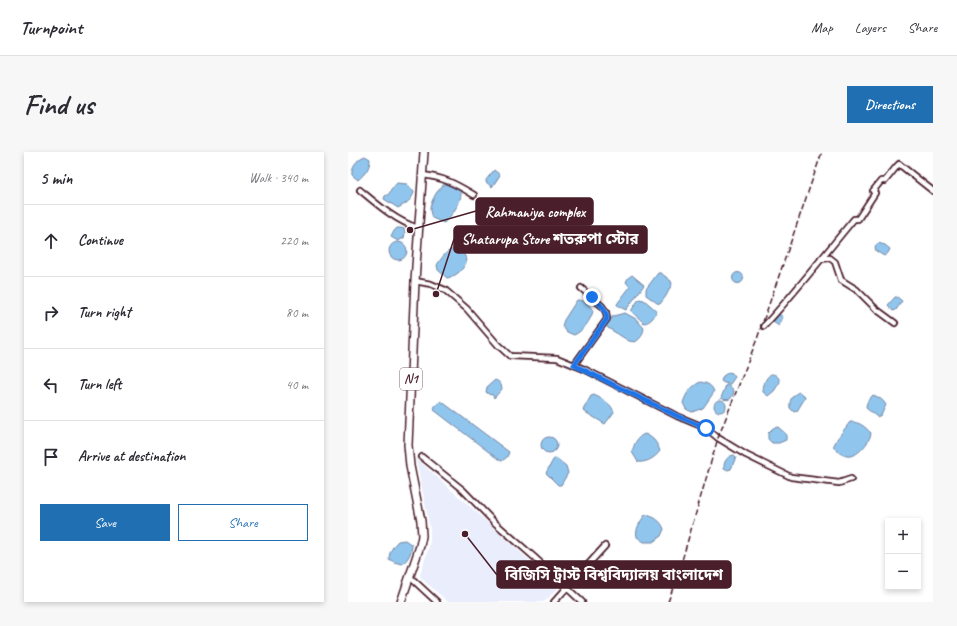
<!DOCTYPE html>
<html lang="en">
<head>
<meta charset="utf-8">
<style>
	body { margin:0; font-family:Caveat,"Noto Sans Bengali",sans-serif; background:#f7f7f7; color:#2b2b33 }
	.controls { position:absolute; right:12px; bottom:12px; display:grid; overflow:hidden; border-radius:0px; box-shadow:0 2px 6px #0003 }
	.controls button { width:36px; height:36px; display:grid; place-items:center; padding:0; border:0; border-bottom:1px solid #e1e1e2; background:#fff; color:#2b2b33; font:20px sans-serif }
	.stop { position:absolute; width:12px; height:12px; margin:-9px; border:3px solid #1a73e8; border-radius:50%; background:#fff }
	.stop.end { background:#1a73e8; border-color:#fff; box-shadow:0 1px 4px #0008 }
	.list { margin:0; padding:0; list-style:none }
	h2 { display:flex; justify-content:space-between; align-items:center; height:52px; margin:0; padding:0 16px; font-size:17px }
	h2 small { font-size:13px; font-weight:400; color:#7c7c81 }
	.list li { display:grid; grid-template-columns:26px 1fr auto; gap:12px; align-items:center; box-sizing:border-box; height:72px; padding:0 16px; border-top:1px solid #e1e1e2 }
	.list b { display:block; font-size:15px; white-space:nowrap }
	.list em { font-size:13px; font-style:normal; color:#7c7c81 }
	.actions { display:flex; gap:8px; padding:12px 16px }
	.actions a { flex:1; padding:9px 0; border:1px solid #1f6fb2; border-radius:0px; text-align:center; font-size:14px; color:#1f6fb2 }
	.actions .main { background:#1f6fb2; color:#fff }
	.icon { flex:none; width:22px; height:22px; fill:none; stroke:currentColor; stroke-width:2; stroke-linecap:round; stroke-linejoin:round }
	.map { position:relative; flex:none; width:585px; height:450px; overflow:hidden; border-radius:0px }
	header { display:flex; align-items:center; gap:24px; box-sizing:border-box; height:56px; padding:0 20px; background:#fff; border-bottom:1px solid #e1e1e2 }
	header strong { font-size:19px }
	nav { display:flex; gap:22px; margin-inline-start:auto; font-size:14px }
	.intro { display:flex; align-items:center; justify-content:space-between; box-sizing:border-box; height:96px; padding:0 24px }
	h1 { margin:0; font-size:28px }
	.button { padding:10px 18px; border-radius:0px; background:#1f6fb2; color:#fff; font-size:14px; font-weight:700 }
	main { display:flex; gap:24px; padding:0 24px }
	aside { flex:1; background:#fff; border-radius:0px; box-shadow:0 2px 6px #0003 }
	.map>svg:first-child { display:block }
	.built { fill:#eaedfc }
	.water { fill:#90c6ee; stroke:#7483a0 }
	.lines { fill:none; stroke-linecap:round; stroke-linejoin:round }
	.minor-casing { stroke:#4a1f2b; stroke-width:8 }
	.highway-casing { stroke:#4a1f2b; stroke-width:10 }
	.minor { stroke:#fff; stroke-width:4.5 }
	.highway { stroke:#fff; stroke-width:7 }
	.rail { stroke:#4a1f2b; stroke-width:1.5; stroke-dasharray:6 3; stroke-linecap:butt }
	.route { stroke:#1a73e8; stroke-width:5 }
	.labels { text-anchor:middle; dominant-baseline:central; stroke-width:4; stroke-linejoin:round; paint-order:stroke }
	.shield { fill:#fff; stroke:#80626b; stroke-width:1 }
	.shield-label { font-size:13px; font-weight:bold; fill:#4a1f2b }
	.leader { fill:none; stroke:#4a1f2b; stroke-width:1.5 }
	.callout-dot { fill:#4a1f2b; stroke:#fff; stroke-width:1.5 }
	.callout { fill:#4a1f2b; stroke:#4a1f2b; stroke-width:1.5 }
	.callout-label { font-size:15px; text-anchor:middle; font-weight:bold; fill:#fff }
</style>
</head>
<body>
<header>
<strong>Turnpoint</strong>
<nav><a>Map</a><a>Layers</a><a>Share</a></nav>
</header>
<div class="intro"><h1>Find us</h1><a class="button">Directions</a></div>
<main>
<aside>
<h2>5 min<small>Walk · 340 m</small></h2>
<ul class="list">
<li><svg class="icon" aria-label="ahead" viewBox="0 0 24 24"><path d="M12 20V5M6 11l6-6 6 6"/></svg><div><b>Continue</b></div><em>220 m</em></li>
<li><svg class="icon" aria-label="right" viewBox="0 0 24 24"><path d="M7 20v-9h11M14 6l5 5-5 5"/></svg><div><b>Turn right</b></div><em>80 m</em></li>
<li><svg class="icon" aria-label="left" viewBox="0 0 24 24"><path d="M17 20v-9H6M10 6l-5 5 5 5"/></svg><div><b>Turn left</b></div><em>40 m</em></li>
<li><svg class="icon" aria-label="arrive" viewBox="0 0 24 24"><path d="M6 21V4h12l-3 4 3 4H6"/></svg><div><b>Arrive at destination</b></div></li>
</ul>
<div class="actions"><a class="main">Save</a><a>Share</a></div>
</aside>
<div class="map">
<svg width="585" height="450" viewBox="0 0 585 450">
	<rect width="100%" height="100%" fill="#fff"/>
	<filter id="ink" filterUnits="userSpaceOnUse"><feTurbulence type="fractalNoise" baseFrequency=".025" numOctaves="2"/><feDisplacementMap in="SourceGraphic" scale="8" xChannelSelector="R" yChannelSelector="G"/><feConvolveMatrix kernelMatrix="1 2 1 2 8 2 1 2 1" color-interpolation-filters="sRGB"/></filter>
	<g filter="url(#ink)">
		<path class="built" d="M68,306L211,435L196,450H100L73,426L72,423L81,395L82,387V377Z"/>
		<g class="water">
			<path d="M17,4L22,7C22,16 17,22 10,28L4,23C3,15 9,7 17,4Z"/>
			<path d="M146,18L152,23L144,35L138,30V28Z"/>
			<path d="M49,31L59,32L66,39C65,48 57,52 50,56L36,47L37,44L41,42L43,38Z"/>
			<path d="M98,31C102,33 109,34 112,38C117,46 102,66 96,71L84,66C83,63 82,59 82,56C84,47 90,36 98,31Z"/>
			<path d="M49,76H53L56,77L57,81L56,86L50,89L43,85L46,79Z"/>
			<circle cx="50" cy="99" r="9"/>
			<path d="M530,91L537,93L542,97L540,101L536,104L528,99L527,95Z"/>
			<path d="M108,96L115,101L119,108C116,117 109,124 99,126L90,118L89,113C94,105 99,98 108,96Z"/>
			<circle cx="390" cy="126" r="5.5"/>
			<path d="M310,121H313L323,129L324,132L318,144L312,152L309,151L298,143V137Z"/>
			<path d="M284,123L296,133L278,158L270,154L269,152L282,135L278,130L280,126Z"/>
			<path d="M547,145H549L554,149L548,158L545,159L540,153Z"/>
			<path d="M291,147L296,148L309,159C306,165 303,170 296,171L283,159Z"/>
			<path d="M229,148C237,148 241,152 245,159C243,168 235,179 226,183L219,180L214,174L216,168Z"/>
			<path d="M277,161L288,167L296,176C295,182 293,187 287,190L281,189L260,176L258,173L265,164Z"/>
			<path d="M431,162L435,165L431,174L425,170Z"/>
			<path d="M381,220L384,221L387,225L382,232L376,231L373,229L375,224Z"/>
			<path d="M423,222C428,222 431,225 432,230L426,239L420,244L415,240C415,233 417,226 423,222Z"/>
			<path d="M147,228C151,229 154,233 154,237L146,246L144,242L142,243L138,240L139,235Z"/>
			<path d="M352,230C359,231 364,233 366,240L355,256L344,260L338,257L335,251C338,241 343,235 352,230Z"/>
			<path d="M378,233H381L386,239C384,247 381,250 373,246Z"/>
			<path d="M451,240L456,243L457,246L449,259L446,260L442,256C441,248 444,243 451,240Z"/>
			<path d="M246,243C254,247 263,251 266,260L257,272L237,260L235,258L243,244Z"/>
			<path d="M525,243C531,245 535,248 538,253L533,263L529,265L518,256C518,250 521,247 525,243Z"/>
			<circle cx="372" cy="254" r="6"/>
			<path d="M93,249L161,300L159,305L154,309L150,307L86,258L87,254Z"/>
			<path d="M502,270C512,270 516,274 523,281C522,290 509,306 499,304C493,303 489,299 485,295L489,287Z"/>
			<path d="M430,275L438,282V288L431,291H424L420,287V281L425,276Z"/>
			<path d="M297,282C306,286 309,291 312,299C307,306 298,311 290,310L284,300C286,293 289,284 297,282Z"/>
			<circle cx="201" cy="293" r="8"/>
			<path d="M386,303L388,305L383,317L380,318L376,316V313C377,308 380,304 386,303Z"/>
			<path d="M208,306L218,314L220,321L213,333H210L198,321L205,308Z"/>
			<path d="M297,363C306,364 313,369 316,377L313,384L305,390H296L289,385C287,377 292,370 297,363Z"/>
			<path d="M57,388L64,393C64,400 60,408 54,412L46,410L41,407C41,400 45,394 50,389Z"/>
		</g>
		<g class="lines">
			<g class="minor-casing">
				<g id="minor">
					<path d="M74,23C95,25 108,32 126,43"/>
					<path d="M12,38C30,53 48,69 70,76"/>
					<path d="M473,107L482,106L487,110L493,128L509,138L528,157L547,171"/>
					<path d="M67,129L83,132L97,138L119,157L150,193L162,204L209,206L236,217L329,264L358,276L370,286L398,303L443,325L491,331L503,327"/>
					<path d="M416,174C448,140 476,103 506,67H510L527,41L525,39L533,29H537L549,14L551,12L585,39"/>
					<path d="M226,213L259,167L258,160L254,154L233,136"/>
					<path d="M74,305L115,338L146,370L186,405L234,450"/>
					<path d="M62,425L89,450"/>
					<path d="M206,450L257,394"/>
				</g>
			</g>
			<g class="highway-casing">
				<path id="highway" d="M53,450L72,394L74,384L73,369L62,314L60,293L67,129L76,0"/>
			</g>
			<use href="#minor" class="minor"/>
			<use href="#highway" class="highway"/>
			<path class="rail" d="M320,450L330,422L370,286L409,187L474,0"/>
		</g>
	</g>
	<g class="lines" filter="url(#ink)">
		<path class="route" d="M244,145C252,152 258,156 259,167L226,213L329,264L358,276"/>
	</g>
	<g class="labels">
		<rect class="shield" x="52" y="216" width="22" height="22" rx="3"/>
		<g class="shield-label">
			<text x="63" y="227">N1</text>
		</g>
	</g>
	<path class="leader" d="M62 78L128 59M88 142L106 87M117 382L149 423"/>
	<g class="callout-dot">
		<circle cx="62" cy="78" r="4"/>
		<circle cx="88" cy="142" r="4"/>
		<circle cx="117" cy="382" r="4"/>
	</g>
	<g class="callout">
		<rect x="128" y="46" width="117" height="27" rx="4"/>
		<rect x="106" y="74" width="193" height="27" rx="4"/>
		<rect x="149" y="409" width="234" height="27" rx="4"/>
	</g>
	<g class="callout-label">
		<text x="187" y="65">Rahmaniya complex</text>
		<text x="202" y="92">Shatarupa Store শতরুপা স্টোর</text>
		<text x="266" y="428">বিজিসি ট্রাস্ট বিশ্ববিদ্যালয় বাংলাদেশ</text>
	</g>
</svg>
<div class="controls">
<button>+</button>
<button>−</button>
</div>
<div class="stop" style="left:358px;top:276px"></div>
<div class="stop end" style="left:244px;top:145px"></div>
</div>
</main>
</body>
</html>
